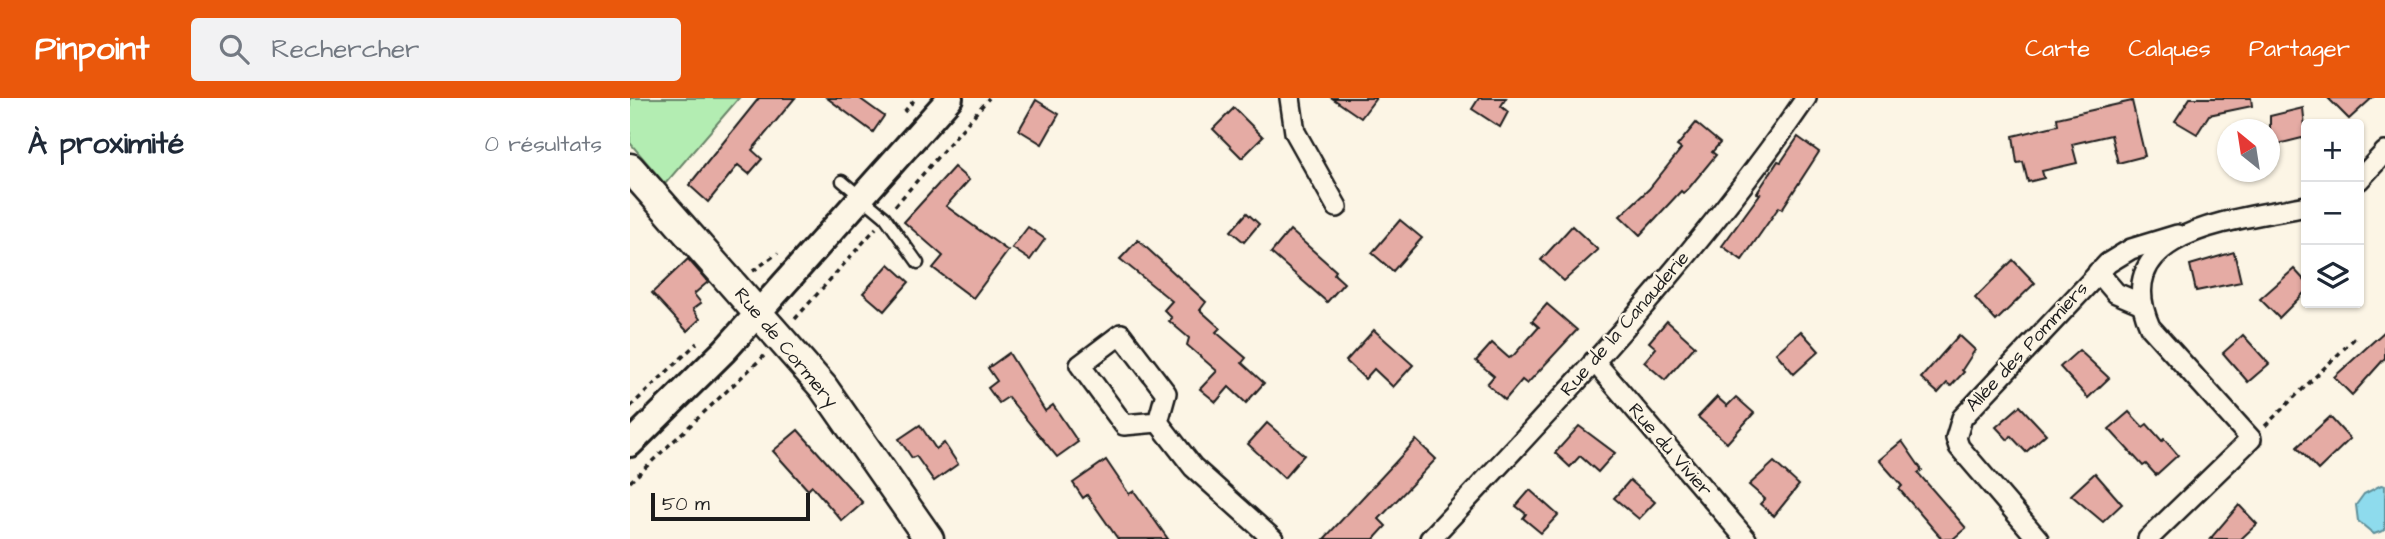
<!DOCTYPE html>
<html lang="fr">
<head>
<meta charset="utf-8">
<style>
	body { margin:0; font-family:"Architects Daughter",sans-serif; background:#f2f2f3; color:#1f2937 }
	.controls { position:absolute; right:21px; top:21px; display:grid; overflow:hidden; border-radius:7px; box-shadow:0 2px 5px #0004 }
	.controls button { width:63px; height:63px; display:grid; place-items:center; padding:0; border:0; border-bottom:2px solid #e0e1e3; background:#fff; color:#1f2937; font:35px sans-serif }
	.compass { position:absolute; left:1587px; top:21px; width:63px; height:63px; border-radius:50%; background:#fff; box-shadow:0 2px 5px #0004; rotate:330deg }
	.scale { position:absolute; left:21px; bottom:18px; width:159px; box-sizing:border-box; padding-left:7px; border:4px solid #1c1c1c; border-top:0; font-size:19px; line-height:24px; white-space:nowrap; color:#1c1c1c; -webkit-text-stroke:5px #fcf5e5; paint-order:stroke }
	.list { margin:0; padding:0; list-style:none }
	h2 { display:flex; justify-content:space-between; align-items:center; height:91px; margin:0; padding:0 28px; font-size:30px }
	h2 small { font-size:23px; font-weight:400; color:#747a83 }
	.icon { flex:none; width:38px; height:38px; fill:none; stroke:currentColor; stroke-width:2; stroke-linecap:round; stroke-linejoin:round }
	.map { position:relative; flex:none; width:1755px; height:441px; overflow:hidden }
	header { display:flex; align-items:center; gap:42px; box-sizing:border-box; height:98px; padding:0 35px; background:#ea580c; color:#fff }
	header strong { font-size:33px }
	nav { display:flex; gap:38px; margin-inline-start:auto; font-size:24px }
	.search { width:490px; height:63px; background:#f2f2f3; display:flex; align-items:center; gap:18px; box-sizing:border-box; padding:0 24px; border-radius:7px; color:#747a83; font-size:26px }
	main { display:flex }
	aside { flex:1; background:#fff }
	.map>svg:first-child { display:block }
	.green { fill:#b3edb2; stroke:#688467; stroke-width:2 }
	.water { fill:#8edbed; stroke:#608f99; stroke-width:2 }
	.building { fill:#e5aba4; stroke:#1c1c1c; stroke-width:2 }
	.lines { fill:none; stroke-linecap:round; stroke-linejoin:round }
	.service-casing { stroke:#1c1c1c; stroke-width:15 }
	.minor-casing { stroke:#1c1c1c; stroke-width:24 }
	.tertiary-casing { stroke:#1c1c1c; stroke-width:30 }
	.secondary-casing { stroke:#1c1c1c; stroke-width:33 }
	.path { stroke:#1c1c1c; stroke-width:3.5; stroke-dasharray:5 5; stroke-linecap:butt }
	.service { stroke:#fcf5e5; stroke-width:10 }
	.minor { stroke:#fcf5e5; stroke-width:19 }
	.tertiary { stroke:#fcf5e5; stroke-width:24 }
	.secondary { stroke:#fcf5e5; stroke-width:28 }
	.labels { text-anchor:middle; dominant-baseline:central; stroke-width:5; stroke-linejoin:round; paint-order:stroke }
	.street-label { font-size:19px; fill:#1c1c1c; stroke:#fcf5e5 }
</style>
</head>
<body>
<header>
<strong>Pinpoint</strong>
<div class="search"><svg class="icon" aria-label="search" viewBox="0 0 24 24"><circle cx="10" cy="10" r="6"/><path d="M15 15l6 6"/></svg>Rechercher</div>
<nav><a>Carte</a><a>Calques</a><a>Partager</a></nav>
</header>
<main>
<aside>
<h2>À proximité<small>0 résultats</small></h2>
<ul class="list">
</ul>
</aside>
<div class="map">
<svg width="1755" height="441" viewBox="0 0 1755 441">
	<rect width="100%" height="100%" fill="#fcf5e5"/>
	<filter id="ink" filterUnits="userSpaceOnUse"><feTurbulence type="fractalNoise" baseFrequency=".0143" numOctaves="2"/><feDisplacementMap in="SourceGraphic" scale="14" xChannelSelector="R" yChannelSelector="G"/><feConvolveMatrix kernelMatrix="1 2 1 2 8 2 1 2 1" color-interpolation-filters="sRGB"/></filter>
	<g filter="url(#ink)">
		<path class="green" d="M0,0H109L35,86L0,45Z"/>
		<path class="water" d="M1751,387L1755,388V432L1744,436L1728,423L1726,407L1734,396Z"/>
		<g class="building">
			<path d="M129,0H165L122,52L132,61L119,76L108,67L78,104L59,87Z"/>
			<path d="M197,0H229L254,18L243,34Z"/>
			<path d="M702,0H746L731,20Z"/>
			<path d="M849,0H876L871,8L878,14L870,29L842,11Z"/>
			<path d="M1560,0H1621L1622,8L1579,17L1567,36L1545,23Z"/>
			<path d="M1698,0H1742L1719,21Z"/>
			<path d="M406,2L429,16L412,46L389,32Z"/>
			<path d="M1502,3L1515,58L1488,65L1481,37L1442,46L1447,65L1412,73L1414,80L1398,84L1393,64L1387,65L1383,38L1428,27L1427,20Z"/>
			<path d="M604,10L633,39L612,60L583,31Z"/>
			<path d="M1673,10L1676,39L1640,48V18Z"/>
			<path d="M1066,25L1090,45L1082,54L1086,57L1059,90L1053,95L1051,93L1010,137L990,118L1019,91L1051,51L1047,48Z"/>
			<path d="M1168,39L1189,54L1152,111L1149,109L1112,162L1092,148L1130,96L1127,95L1148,63L1151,64Z"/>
			<path d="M324,69L339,82L316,108L378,153L343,200L303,170L313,158L274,124Z"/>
			<path d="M617,115L629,126L614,144L601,133Z"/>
			<path d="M770,122L792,140L763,173L742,155Z"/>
			<path d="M942,128L968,152L934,183L911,162Z"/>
			<path d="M398,129L415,141L400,162L382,150Z"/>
			<path d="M660,132L706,173L704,176L714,185L697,204L641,155Z"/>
			<path d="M508,142L576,204L570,212L590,230L586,234L616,260L612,265L634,285L616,305L599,289L586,304L570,291L587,273L557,247L559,240L539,223L542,220L534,212L542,203L490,161Z"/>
			<path d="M1604,154L1611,184L1566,193L1560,167Z"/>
			<path d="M58,161L78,184L64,196L71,205L63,211L70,221L57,233L22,195Z"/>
			<path d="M1383,162L1405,185L1366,223L1345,200Z"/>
			<path d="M259,166L279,184L254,213L233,195Z"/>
			<path d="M1664,171L1676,184V193L1649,220L1630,201Z"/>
			<path d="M917,206L947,232L897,286L892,282L875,302L857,286L864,278L846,263L862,245L879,260L883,258L909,229L902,223Z"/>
			<path d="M1037,223L1065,248L1035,282L1014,264L1026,250L1019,244Z"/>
			<path d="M744,232L783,267L763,289L744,271L735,281L716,263Z"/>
			<path d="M1171,233L1189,253L1164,276L1146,255Z"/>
			<path d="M1755,233V260L1722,297L1704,279Z"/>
			<path d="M1329,237L1345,252L1332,272L1334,274L1321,288L1317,285L1308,295L1291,280Z"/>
			<path d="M1613,237L1639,266L1618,284L1593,255Z"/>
			<path d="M1449,252L1479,280L1458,300L1430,269Z"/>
			<path d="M379,255L415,313L423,307L448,344L427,359L378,299L369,305L358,290L367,283L358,270Z"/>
			<path d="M1087,299L1097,308L1106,299L1124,315L1097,345L1068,319Z"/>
			<path d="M1390,308L1416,336L1396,354L1381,338L1378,342L1366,329Z"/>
			<path d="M1499,314L1513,329L1517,326L1532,343L1534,341L1548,357L1526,377L1516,366L1513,368L1479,331Z"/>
			<path d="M1700,319L1720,341L1688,372L1667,349Z"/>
			<path d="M637,325L674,357L654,380L618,346Z"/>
			<path d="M290,327L306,351L314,345L328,366L304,383L286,358L282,360L269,341Z"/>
			<path d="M949,328L985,355L968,374L950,358L940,369L925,355Z"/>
			<path d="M168,332L233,405L212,423L182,388L178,392L143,353Z"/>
			<path d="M786,342L806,361L749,421L756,428L744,441H694Z"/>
			<path d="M1272,343L1292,372L1288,375L1336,430L1323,441H1312L1269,391L1272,388L1249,362Z"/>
			<path d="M476,362L499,396L504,393L538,441H488L457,397L453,400L443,385Z"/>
			<path d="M1144,364L1169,387L1144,418L1130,406L1135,401L1119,387Z"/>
			<path d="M1465,375L1492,406L1473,424L1441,397Z"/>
			<path d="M1000,382L1025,404L1009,421L984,400Z"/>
			<path d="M900,392L928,417L911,435L893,420L896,416L886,408Z"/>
			<path d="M1609,407L1627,426L1611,441H1580Z"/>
		</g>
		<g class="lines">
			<g class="service-casing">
				<path id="service" d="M212,83L255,119L288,165"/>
			</g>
			<g class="minor-casing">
				<g id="minor">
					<path d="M660,0L665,34L707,109"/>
					<path d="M1729,82L1755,54"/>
					<path d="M1468,174L1486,195L1512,206"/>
					<path d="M491,236L536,295L528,324L494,327L450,267Z"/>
					<path d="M964,263L1116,441"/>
					<path d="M528,324L563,369L643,441"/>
					<path d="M800,441C932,301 1067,159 1176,0"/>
					<path d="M1408,441L1329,349L1326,340L1332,320L1478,165L1501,151L1547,137"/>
					<path d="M1518,441L1621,341L1520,229C1476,129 1613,122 1676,108"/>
				</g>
			</g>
			<g class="tertiary-casing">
				<path id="tertiary" d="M0,346L95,252L320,0"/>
			</g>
			<g class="secondary-casing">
				<path id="secondary" d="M0,70L193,289L299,441"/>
			</g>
			<g class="path">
				<path d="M274,14L286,0"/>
				<path d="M265,108L359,0"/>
				<path d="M123,173L148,155"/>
				<path d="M165,221L246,130"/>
				<path d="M0,309L67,245"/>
				<path d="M1635,328L1725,240"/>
				<path d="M0,384L134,258"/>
			</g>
			<use href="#service" class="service"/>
			<use href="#minor" class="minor"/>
			<use href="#tertiary" class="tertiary"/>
			<use href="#secondary" class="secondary"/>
		</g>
	</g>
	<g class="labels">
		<g class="street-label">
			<text transform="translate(995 226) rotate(-49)">Rue de la Canauderie</text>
			<text transform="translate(1397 249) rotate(-47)">Allée des Pommiers</text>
			<text transform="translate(156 250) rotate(50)">Rue de Cormery</text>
			<text transform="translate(1040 352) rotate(49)">Rue du Vivier</text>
		</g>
	</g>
</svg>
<div class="controls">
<button>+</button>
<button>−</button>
<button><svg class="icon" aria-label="layers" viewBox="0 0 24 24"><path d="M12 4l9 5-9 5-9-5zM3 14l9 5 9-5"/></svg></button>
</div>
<svg class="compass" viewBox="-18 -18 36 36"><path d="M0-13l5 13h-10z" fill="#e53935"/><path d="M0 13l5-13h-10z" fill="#747a83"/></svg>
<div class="scale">50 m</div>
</div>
</main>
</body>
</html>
